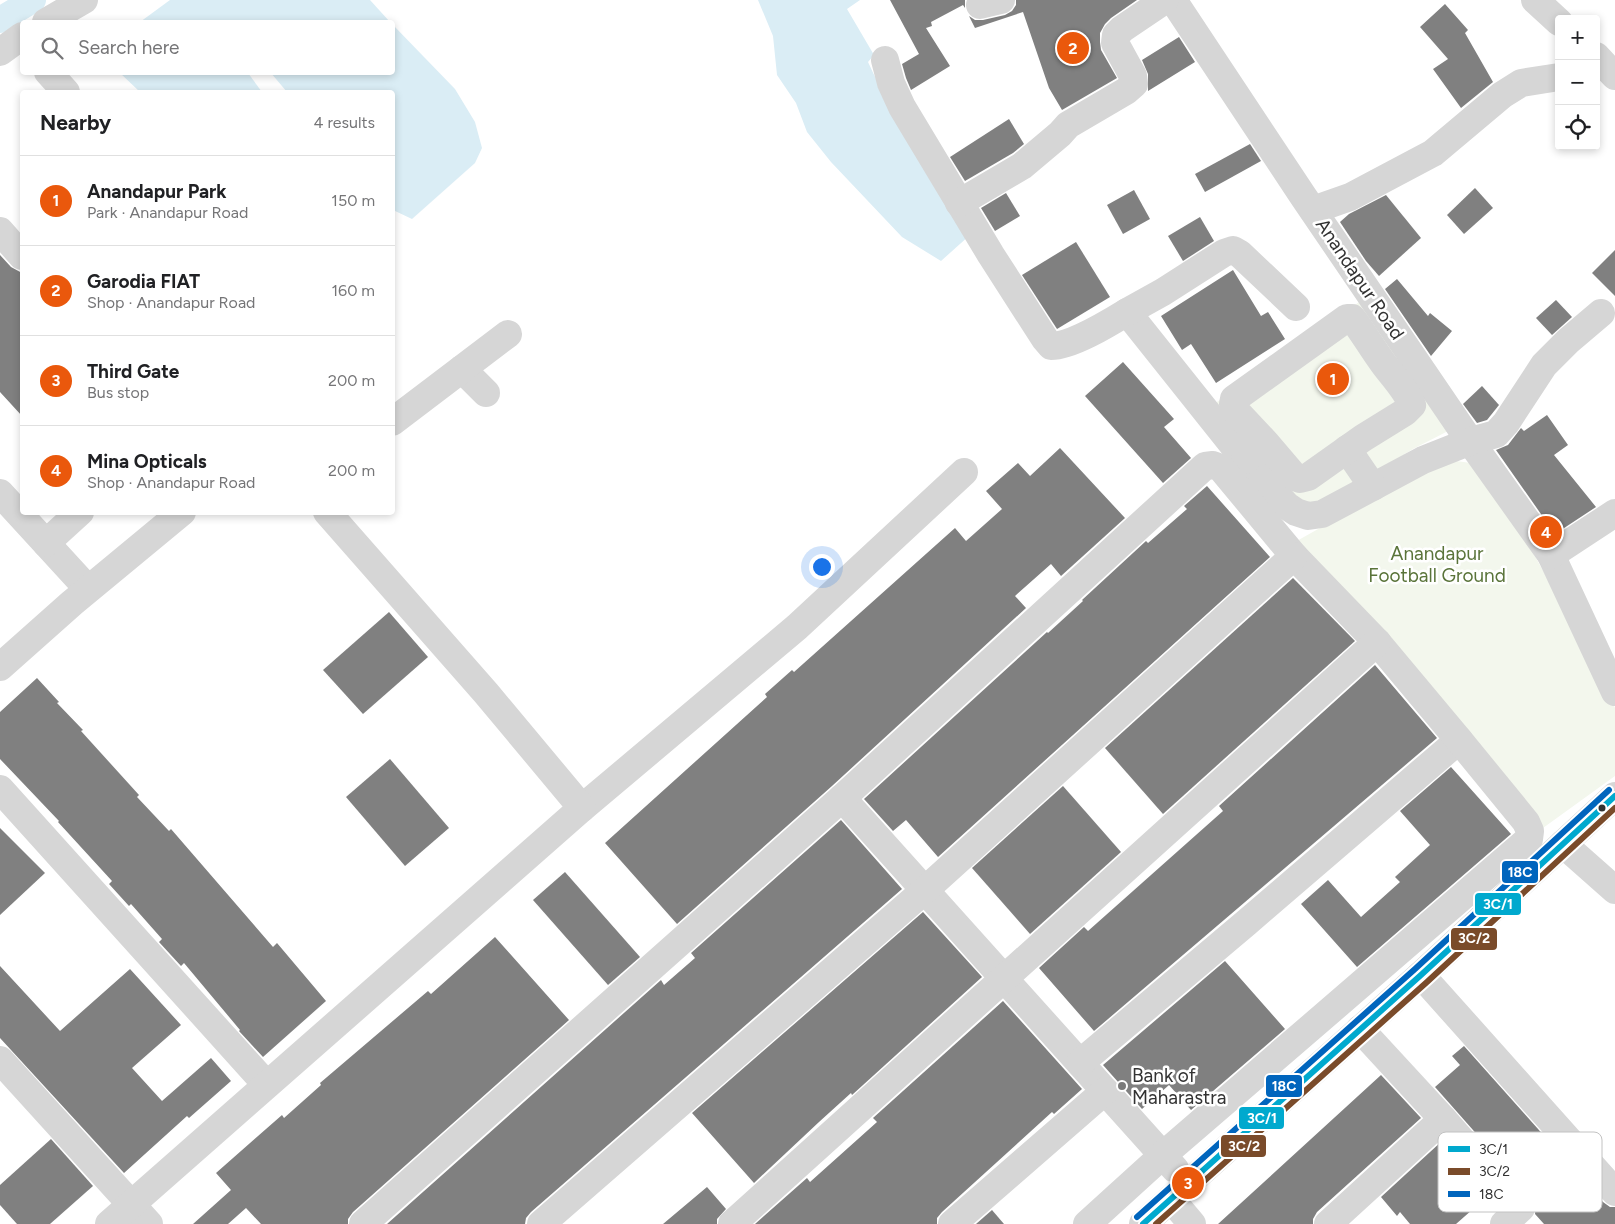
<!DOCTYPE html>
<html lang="en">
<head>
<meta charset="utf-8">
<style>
	body { margin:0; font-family:Figtree,sans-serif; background:#f2f2f2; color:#202124 }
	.controls { position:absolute; right:15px; top:15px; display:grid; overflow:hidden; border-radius:5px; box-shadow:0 2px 8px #0003 }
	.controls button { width:45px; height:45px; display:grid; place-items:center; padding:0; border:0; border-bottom:1px solid #e0e0e0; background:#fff; color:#202124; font:25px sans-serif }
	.you { position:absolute; left:821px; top:566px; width:18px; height:18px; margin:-12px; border:4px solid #fff; border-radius:50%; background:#1a73e8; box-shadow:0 0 0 8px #1a73e833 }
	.badge { display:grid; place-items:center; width:32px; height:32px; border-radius:50%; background:#ea580c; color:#fff; font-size:16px; font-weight:700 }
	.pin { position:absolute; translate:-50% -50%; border:2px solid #fff; box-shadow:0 1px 5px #0006 }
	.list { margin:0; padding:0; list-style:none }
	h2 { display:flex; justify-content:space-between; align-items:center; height:65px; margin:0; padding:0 20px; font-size:21px }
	h2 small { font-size:16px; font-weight:400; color:#757577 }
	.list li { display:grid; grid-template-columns:32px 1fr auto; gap:15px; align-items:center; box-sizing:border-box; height:90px; padding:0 20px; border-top:1px solid #e0e0e0 }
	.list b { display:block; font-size:19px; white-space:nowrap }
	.list p { margin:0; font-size:16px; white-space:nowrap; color:#757577 }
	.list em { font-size:16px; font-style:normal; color:#757577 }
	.icon { flex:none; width:28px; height:28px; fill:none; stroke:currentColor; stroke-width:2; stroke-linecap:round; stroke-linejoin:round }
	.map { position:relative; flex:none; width:1615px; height:1224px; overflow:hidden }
	.search { position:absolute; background:#fff; box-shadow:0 2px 8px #0003; left:20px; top:20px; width:375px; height:55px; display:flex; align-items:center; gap:12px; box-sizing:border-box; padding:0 18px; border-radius:5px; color:#757577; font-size:19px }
	.panel { position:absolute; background:#fff; box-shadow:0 2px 8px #0003; left:20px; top:90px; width:375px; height:425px; border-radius:5px }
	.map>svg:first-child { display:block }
	.green { fill:#f3f7ed }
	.water { fill:#daedf5 }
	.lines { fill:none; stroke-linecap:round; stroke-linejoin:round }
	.canal { stroke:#daedf5; stroke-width:26 }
	.building { fill:#808080 }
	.minor { stroke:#d6d6d6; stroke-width:28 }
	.bus-1-casing { stroke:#fff; stroke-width:10 }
	.bus-2-casing { stroke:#fff; stroke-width:10 }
	.bus-3-casing { stroke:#fff; stroke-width:10 }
	.bus-1 { stroke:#00a9ce; stroke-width:6 }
	.bus-2 { stroke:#7a4b2a; stroke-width:6 }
	.bus-3 { stroke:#0065bd; stroke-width:6 }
	.bus-dot { fill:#323232; stroke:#fff; stroke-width:2 }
	.poi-dot { fill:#7a7a7a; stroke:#fff; stroke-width:2 }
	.labels { text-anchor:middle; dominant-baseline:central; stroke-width:5; stroke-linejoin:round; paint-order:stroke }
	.street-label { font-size:19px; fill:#323232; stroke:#fff }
	.park-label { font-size:19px; fill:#5a743a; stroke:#fff }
	.poi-label { font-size:19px; fill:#323232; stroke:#fff; text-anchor:start }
	.key { fill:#fff; stroke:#c2c2c2; stroke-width:1 }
	.key-label { font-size:14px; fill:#323232 }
	.line-badge { stroke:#fff; stroke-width:2 }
	.badge-label { font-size:14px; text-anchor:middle; font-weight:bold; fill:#fff }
</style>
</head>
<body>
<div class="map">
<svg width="1615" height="1224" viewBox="0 0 1615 1224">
	<rect width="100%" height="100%" fill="#fff"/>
	<g class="green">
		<path d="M1362,300L1450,430L1413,449L1325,503L1303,504L1214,404Z"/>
		<path d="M1456,461L1471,463L1529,545L1604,684L1615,708V776L1543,828L1465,730L1295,542L1327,524L1387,487Z"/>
	</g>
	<g class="water">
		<path d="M170,0H370L390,22H140Z"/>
		<path d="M758,0H860L847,9L874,55L868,62L892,113L970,235L941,261L902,237L831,162L807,132L796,103L777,75L773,36Z"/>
		<path d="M393,25L455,89L475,122L482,148L475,163L412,219L393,210L392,92H287L271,73L392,72Z"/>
		<path d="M120,73H248L262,92H140Z"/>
	</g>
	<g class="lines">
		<path class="canal" d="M0,20L33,0"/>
	</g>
	<g class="building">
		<path d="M890,0H965V8L963,5L931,22L932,26L926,28L950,66L911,90L906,78L902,64L919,54Z"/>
		<path d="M1016,0H1137L1111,18L1105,24L1100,33V42L1101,50L1117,78L1062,110L1049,88L1023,12L975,28L969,16L975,20H983L1005,15L1012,11L1016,5Z"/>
		<path d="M1445,4L1468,30L1465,33L1493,82L1461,108L1433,69L1448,59L1420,27Z"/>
		<path d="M1179,37L1195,62L1148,91V74L1142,60Z"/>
		<path d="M1009,119L1024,144L1013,153L965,181L950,157Z"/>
		<path d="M1250,144L1261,161L1205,192L1195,174Z"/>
		<path d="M1475,188L1493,208L1464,234L1447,215Z"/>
		<path d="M1134,190L1150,219L1123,234L1107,205Z"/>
		<path d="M1006,193L1020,216L995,231L981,208Z"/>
		<path d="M1386,195L1421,238L1379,276L1366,261L1340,222L1349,214Z"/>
		<path d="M1200,217L1214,241L1183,261L1168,236Z"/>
		<path d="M1076,242L1110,297L1057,329L1022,275Z"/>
		<path d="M1615,250V296L1592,273Z"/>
		<path d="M0,255L11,267L22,273V416L0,392Z"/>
		<path d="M1233,270L1261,316L1268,312L1285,339L1216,383L1191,344L1182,350L1161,316Z"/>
		<path d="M1397,279L1428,316L1430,313L1452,331L1431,356L1385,289Z"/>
		<path d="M1556,300L1572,317L1552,335L1536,318Z"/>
		<path d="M1123,362L1174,419L1164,427L1191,458L1163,483L1085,396Z"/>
		<path d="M1482,386L1499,405L1487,420L1477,423L1463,404Z"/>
		<path d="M1547,415L1568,445L1554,455L1596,507L1555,534L1496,450L1508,445L1521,428L1524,431Z"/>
		<path d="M1060,448L1125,518L1061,576L1051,564L1015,596L1026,608L832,786L677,924L605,843L767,697L765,694L792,670L794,672L955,528L966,541L1002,509L986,491L1018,463L1030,476Z"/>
		<path d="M1207,486L1270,557L938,857L906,820L893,831L864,799L1047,632L1048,633L1083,601L1082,600L1146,541L1148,543L1187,509L1184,506Z"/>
		<path d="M1293,578L1355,641L1163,814L1105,748Z"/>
		<path d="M389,612L428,657L363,714L323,670Z"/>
		<path d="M1375,665L1437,738L1094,1031L1039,968L1084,927L1088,931L1223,811L1219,806Z"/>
		<path d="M37,678L59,702L57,703L83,730L81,731L139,795L137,797L169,831L171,829L273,947L277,943L326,1001L263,1057L239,1031L240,1030L184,963L181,966L159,942L162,939L131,904L129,906L109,884L112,881L58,822L59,821L0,759V712Z"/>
		<path d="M390,759L449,828L405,866L346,797Z"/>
		<path d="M1451,767L1511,834L1357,967L1301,904L1328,880L1361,917L1400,882L1395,877L1430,845L1400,811Z"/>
		<path d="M1063,786L1121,852L1030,934L972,868Z"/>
		<path d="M841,820L902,889L531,1212L526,1218L525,1224H387L661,980L664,985L695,958L691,953Z"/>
		<path d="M0,828L45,873L0,915Z"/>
		<path d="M565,872L640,957L608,985L533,900Z"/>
		<path d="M923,912L982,977L852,1095L851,1093L819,1122L754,1183L692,1113Z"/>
		<path d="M495,937L569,1020L353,1212L348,1219V1224H261L246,1208L228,1224H193L231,1190L216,1173L282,1115L284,1118L321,1085L320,1083L428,991L431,994Z"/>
		<path d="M1225,961L1285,1029L1191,1110L1169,1085L1142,1109L1103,1065Z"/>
		<path d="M0,966L60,1031L130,969L181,1025L132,1068L162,1101L211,1058L231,1081L189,1118L187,1116L124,1173L0,1038Z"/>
		<path d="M1003,1001L1082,1089L1054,1114L1052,1112L942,1212L937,1218V1224H755L807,1178L810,1182L877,1122L873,1118Z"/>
		<path d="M1464,1046L1603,1202L1610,1207H1615V1224H1544L1535,1214L1536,1205L1533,1198L1435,1087L1460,1065L1452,1056Z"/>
		<path d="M1381,1075L1421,1118L1317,1212L1313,1219V1224H1218Z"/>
		<path d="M51,1139L93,1186L50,1224H17L0,1205V1185Z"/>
		<path d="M1442,1141L1489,1195L1456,1224H1410L1400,1212L1397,1216L1381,1197Z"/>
		<path d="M707,1187L726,1209L717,1219V1224H663Z"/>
		<path d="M992,1210L1004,1224H976Z"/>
	</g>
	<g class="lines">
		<g class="minor">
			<path d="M1173,0L1303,196L1465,434L1551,555L1615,692"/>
			<path d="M1535,0L1559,22"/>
			<path d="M980,5L1001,0"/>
			<path d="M46,22L84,0"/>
			<path d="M0,52L22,36"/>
			<path d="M1596,56L1615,76"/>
			<path d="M885,60L891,83L902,107L991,255L1045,339L1051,346C1072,346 1109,323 1127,312L1245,460L1287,506L1296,512L1308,516L1322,514L1423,460L1471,441L1496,434L1506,423L1544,365L1568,341L1601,313"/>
			<path d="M48,72L66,92"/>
			<path d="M959,203L1022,166L1060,134L1068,125L1126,91L1134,84L1133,76L1115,43L1116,35L1122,29L1165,0"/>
			<path d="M1313,210L1350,197L1433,153L1502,95L1521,83L1559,77"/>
			<path d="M0,231L22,256"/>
			<path d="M1127,312L1163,292L1224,253L1233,250L1240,254L1296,307"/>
			<path d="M462,369L486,393"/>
			<path d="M392,422L508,334"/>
			<path d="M1347,449L1373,487"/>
			<path d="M1245,460L1266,443L1236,411L1233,404L1234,399L1347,318H1352C1363,332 1372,348 1383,363C1393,377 1406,389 1412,405L1405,412L1363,438L1308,477L1300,479L1295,477L1266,443"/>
			<path d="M0,493L88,589"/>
			<path d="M46,543L80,512"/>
			<path d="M1551,555L1615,513"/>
			<path d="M0,667L72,603L182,512"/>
			<path d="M0,789L266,1084"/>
			<path d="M842,798L1175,1169"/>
			<path d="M582,808L797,627L964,472"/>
			<path d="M1563,844L1615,890"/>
			<path d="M1421,975L1615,1192"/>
			<path d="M1360,1029L1443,1119"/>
			<path d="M0,1060L149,1224"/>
			<path d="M1080,1063L1246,923L1459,740"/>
			<path d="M1171,1199L1192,1224"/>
			<path d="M109,1224L582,808L486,693L327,512"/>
			<path d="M363,1224L842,798L1205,466L1213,465L1221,468L1294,556L1377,642L1459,740L1526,822L1530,831L1529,839L1163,1155L1087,1224"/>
			<path d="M541,1224L925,890L1294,556"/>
			<path d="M732,1224L1377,642"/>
			<path d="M952,1224L1105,1091"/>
			<path d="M1143,1224L1421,975L1615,796"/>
			<path d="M1328,1224L1443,1119L1521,1208L1504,1224"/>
		</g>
		<g class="bus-1-casing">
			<path id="bus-1" d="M1143,1224L1421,975L1615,796"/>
		</g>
		<g class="bus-2-casing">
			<path id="bus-2" d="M1156,1224L1427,982L1615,808"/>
		</g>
		<g class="bus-3-casing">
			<path id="bus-3" d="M1137,1217L1415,969L1609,790"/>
		</g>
		<use href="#bus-1" class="bus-1"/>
		<use href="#bus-2" class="bus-2"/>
		<use href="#bus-3" class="bus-3"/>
	</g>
	<circle class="bus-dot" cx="1602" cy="808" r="4.5"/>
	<circle class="poi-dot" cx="1122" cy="1086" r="5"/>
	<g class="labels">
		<g class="street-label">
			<text transform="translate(1360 279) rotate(56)">Anandapur Road</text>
		</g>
		<g class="park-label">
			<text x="1437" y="553">Anandapur<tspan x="1437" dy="22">Football Ground</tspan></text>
		</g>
		<g class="poi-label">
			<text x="1132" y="1075">Bank of<tspan x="1132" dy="22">Maharastra</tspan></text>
		</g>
	</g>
	<rect x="1438" y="1132" width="164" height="80" rx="8" class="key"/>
	<rect x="1448" y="1146" width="22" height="6" fill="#00a9ce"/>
	<rect x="1448" y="1168" width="22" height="7" fill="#7a4b2a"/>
	<rect x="1448" y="1191" width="22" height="6" fill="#0065bd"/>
	<g class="key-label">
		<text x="1479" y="1154">3C/1</text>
		<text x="1479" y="1176">3C/2</text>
		<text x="1479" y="1199">18C</text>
	</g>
	<g class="line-badge">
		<rect x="1501" y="860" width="38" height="24" rx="5" fill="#0065bd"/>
		<rect x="1474" y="892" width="48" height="24" rx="5" fill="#00a9ce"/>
		<rect x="1450" y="927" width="48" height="24" rx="5" fill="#7a4b2a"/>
		<rect x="1265" y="1074" width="38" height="24" rx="5" fill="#0065bd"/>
		<rect x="1238" y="1106" width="47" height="24" rx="5" fill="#00a9ce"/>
		<rect x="1220" y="1134" width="47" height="24" rx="5" fill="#7a4b2a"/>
	</g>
	<g class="badge-label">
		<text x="1520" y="877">18C</text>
		<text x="1498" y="909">3C/1</text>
		<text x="1474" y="943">3C/2</text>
		<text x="1284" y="1091">18C</text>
		<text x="1262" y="1123">3C/1</text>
		<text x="1244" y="1151">3C/2</text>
	</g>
</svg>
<div class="controls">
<button>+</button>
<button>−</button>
<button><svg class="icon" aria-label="locate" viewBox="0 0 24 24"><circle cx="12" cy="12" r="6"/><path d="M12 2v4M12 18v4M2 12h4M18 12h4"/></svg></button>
</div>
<div class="you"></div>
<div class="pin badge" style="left:1333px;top:379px">1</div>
<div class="pin badge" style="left:1073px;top:48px">2</div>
<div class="pin badge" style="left:1188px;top:1183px">3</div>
<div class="pin badge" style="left:1546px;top:532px">4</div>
<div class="search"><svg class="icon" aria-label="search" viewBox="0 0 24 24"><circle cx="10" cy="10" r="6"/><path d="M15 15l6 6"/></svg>Search here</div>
<section class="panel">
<h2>Nearby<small>4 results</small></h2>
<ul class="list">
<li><span class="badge">1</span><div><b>Anandapur Park</b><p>Park · Anandapur Road</p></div><em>150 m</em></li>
<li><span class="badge">2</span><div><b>Garodia FIAT</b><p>Shop · Anandapur Road</p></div><em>160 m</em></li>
<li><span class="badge">3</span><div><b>Third Gate</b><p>Bus stop</p></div><em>200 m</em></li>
<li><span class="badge">4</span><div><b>Mina Opticals</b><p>Shop · Anandapur Road</p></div><em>200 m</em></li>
</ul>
</section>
</div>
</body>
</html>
